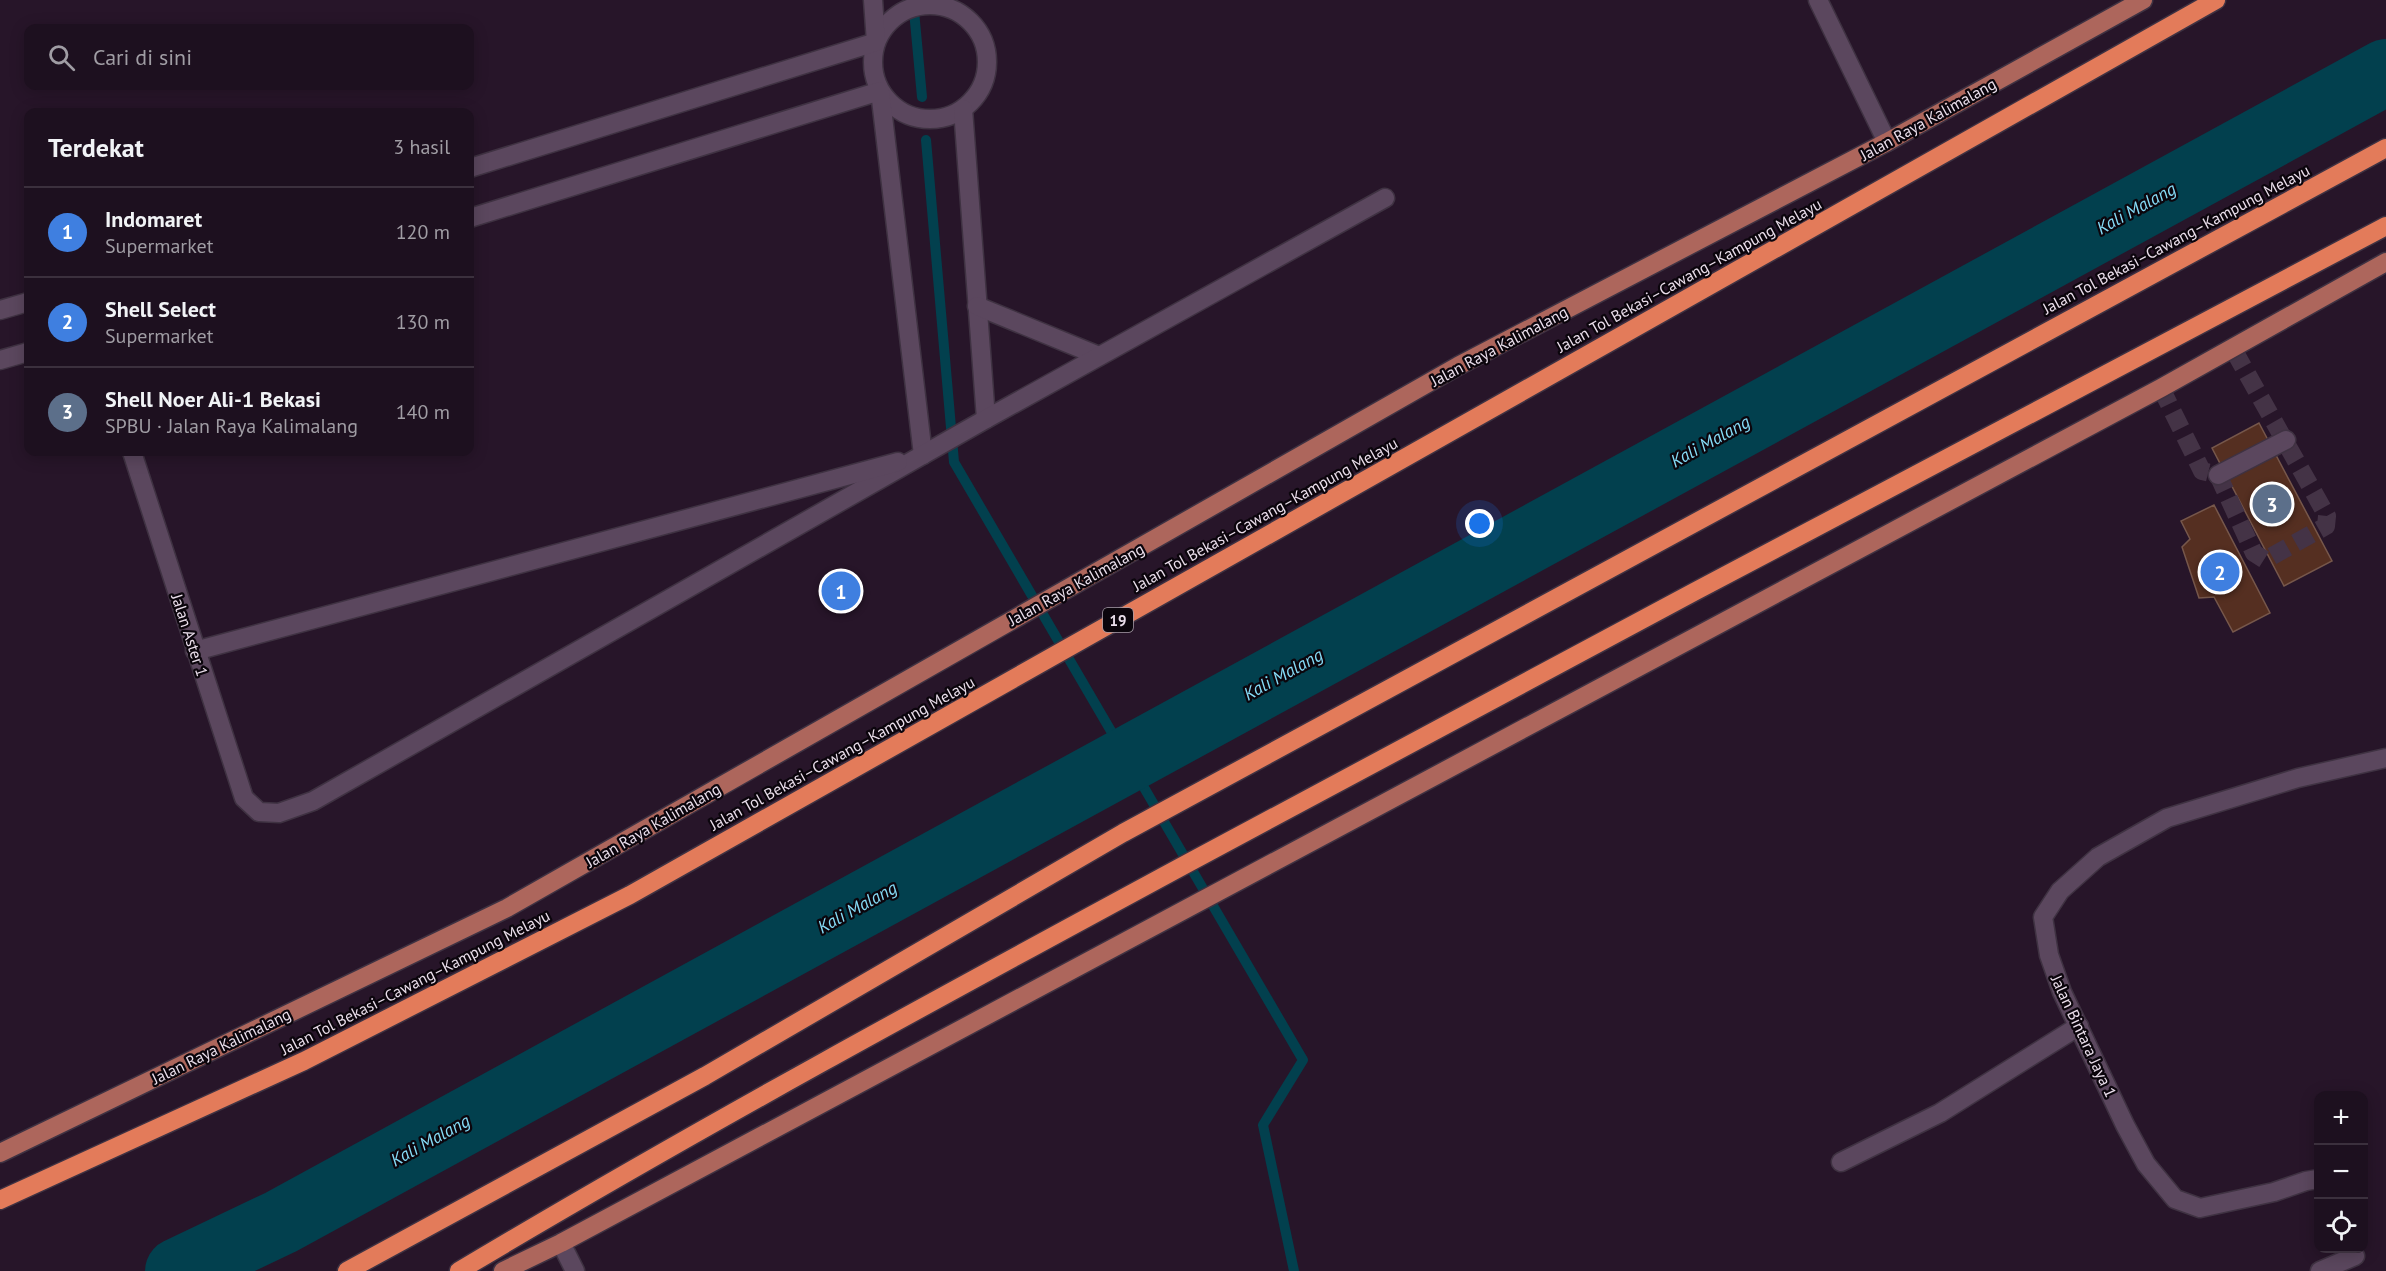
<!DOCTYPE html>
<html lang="id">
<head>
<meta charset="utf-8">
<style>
	body { margin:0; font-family:"PT Sans",sans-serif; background:#251928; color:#f1f3f6 }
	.controls { position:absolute; right:18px; bottom:18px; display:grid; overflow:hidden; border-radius:12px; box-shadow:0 3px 15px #0003 }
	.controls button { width:54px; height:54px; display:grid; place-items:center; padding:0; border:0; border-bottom:2px solid #3b303d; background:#1d101f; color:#f1f3f6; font:30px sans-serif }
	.you { position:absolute; left:1480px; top:524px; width:21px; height:21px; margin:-15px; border:4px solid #fff; border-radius:50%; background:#1a73e8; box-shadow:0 0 0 9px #1a73e833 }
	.badge { display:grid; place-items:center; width:39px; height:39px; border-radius:50%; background:#b0aefa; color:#fff; font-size:20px; font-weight:700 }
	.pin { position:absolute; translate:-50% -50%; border:3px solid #fff; box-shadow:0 2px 6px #0006 }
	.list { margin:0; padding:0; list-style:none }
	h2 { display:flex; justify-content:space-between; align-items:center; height:78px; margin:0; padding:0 24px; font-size:26px }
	h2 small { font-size:20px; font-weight:400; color:#a09da4 }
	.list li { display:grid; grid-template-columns:39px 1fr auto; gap:18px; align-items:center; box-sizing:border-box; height:90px; padding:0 24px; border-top:2px solid #3b303d }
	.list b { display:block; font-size:22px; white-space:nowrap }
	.list p { margin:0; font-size:20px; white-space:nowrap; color:#a09da4 }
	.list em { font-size:20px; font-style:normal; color:#a09da4 }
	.icon { flex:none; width:33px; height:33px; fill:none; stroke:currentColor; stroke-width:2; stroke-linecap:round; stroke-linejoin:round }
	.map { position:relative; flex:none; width:2386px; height:1271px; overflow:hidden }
	.search { position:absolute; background:#1d101f; box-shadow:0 3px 15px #0003; left:24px; top:24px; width:450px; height:66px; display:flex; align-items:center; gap:15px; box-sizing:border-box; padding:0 21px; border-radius:12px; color:#a09da4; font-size:22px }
	.panel { position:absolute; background:#1d101f; box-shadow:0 3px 15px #0003; left:24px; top:108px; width:450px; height:348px; border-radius:12px }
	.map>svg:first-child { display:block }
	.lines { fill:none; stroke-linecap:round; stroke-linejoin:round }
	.stream { stroke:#02404e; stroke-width:10 }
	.river { stroke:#02404e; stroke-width:66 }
	.building { fill:#552f21; stroke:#76574b; stroke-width:1.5 }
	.minor-tunnel { stroke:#443346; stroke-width:18; stroke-dasharray:18 9; stroke-linecap:butt }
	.minor-casing { stroke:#3f3242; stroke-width:21 }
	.major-casing { stroke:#3f3242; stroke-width:21 }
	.highway-casing { stroke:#3f3242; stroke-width:21 }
	.minor { stroke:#5b475e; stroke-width:18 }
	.major { stroke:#ad665c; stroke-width:18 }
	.highway { stroke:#e37b5a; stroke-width:18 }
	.labels { text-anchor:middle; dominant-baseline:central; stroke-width:4.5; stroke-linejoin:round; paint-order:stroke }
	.shield { fill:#0b050c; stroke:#a79da8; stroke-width:1.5 }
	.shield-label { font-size:15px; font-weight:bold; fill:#eadeeb }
	.street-label { font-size:16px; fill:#eadeeb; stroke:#0b050c }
	.water-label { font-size:18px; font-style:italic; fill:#85dbf6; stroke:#0b050c }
</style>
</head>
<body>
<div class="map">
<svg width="2386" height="1271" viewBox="0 0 2386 1271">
	<rect width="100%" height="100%" fill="#271529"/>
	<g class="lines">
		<g class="stream">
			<path d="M913,0L922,97"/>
			<path d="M926,140L954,462L1303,1060L1263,1125L1294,1271"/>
		</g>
		<path class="river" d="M178,1271L281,1222L2386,72"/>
	</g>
	<g class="building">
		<path d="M2259,423L2332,561L2284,586L2212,448Z"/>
		<path d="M2214,505L2270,613L2233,632L2214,597L2199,598L2182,547L2190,539L2181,521Z"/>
	</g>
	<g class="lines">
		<path class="minor-tunnel" d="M2161,388L2202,471L2218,475L2254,553L2265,560L2326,526L2327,516L2232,347"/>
		<g class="minor-casing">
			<g id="minor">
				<path d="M1818,0L1887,142"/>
				<circle cx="930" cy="62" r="57"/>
				<path d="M963,109L986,419"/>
				<path d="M470,168L876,42L873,0"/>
				<path d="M470,218L880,91L923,455"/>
				<path d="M977,306L1099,356"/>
				<path d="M0,310L28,302"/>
				<path d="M0,360L28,352"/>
				<path d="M132,452L244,798L259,812L279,813L313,801L986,419L1385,198"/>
				<path d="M2218,475L2286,440"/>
				<path d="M195,651L898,462"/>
				<path d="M1841,1162L1940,1113L2079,1026"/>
				<path d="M2318,1179L2306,1181L2274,1192L2200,1208L2175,1199L2146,1164L2125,1125L2062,992L2049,955L2043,917L2060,891L2098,857L2167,818L2298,778L2386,758"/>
				<path d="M561,1243L575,1271"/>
				<path d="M2320,1271L2355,1256"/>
			</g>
		</g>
		<g class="major-casing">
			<g id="major">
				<path d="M0,1153L507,908L1458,366L1887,142L2143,0"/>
				<path d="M503,1271L561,1243L2161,388L2386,262"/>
			</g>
		</g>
		<g class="highway-casing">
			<g id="highway">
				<path d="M0,1200L304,1061L630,895L2216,0"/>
				<path d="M347,1271L705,1076L1123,833L2386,148"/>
				<path d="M459,1271C698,1128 944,995 1190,862C1587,647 1987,437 2386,226"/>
			</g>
		</g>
		<use href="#minor" class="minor"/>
		<use href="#major" class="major"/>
		<use href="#highway" class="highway"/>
	</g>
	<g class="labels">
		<rect class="shield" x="1103" y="608" width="30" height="24" rx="4.5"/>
		<g class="shield-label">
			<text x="1118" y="620">19</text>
		</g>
		<g class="street-label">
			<text transform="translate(1928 119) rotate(-29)">Jalan Raya Kalimalang</text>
			<text transform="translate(2176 239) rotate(-28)">Jalan Tol Bekasi–Cawang–Kampung Melayu</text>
			<text transform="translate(1689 275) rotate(-29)">Jalan Tol Bekasi–Cawang–Kampung Melayu</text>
			<text transform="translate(1499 346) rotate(-28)">Jalan Raya Kalimalang</text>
			<text transform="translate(1265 514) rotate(-29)">Jalan Tol Bekasi–Cawang–Kampung Melayu</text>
			<text transform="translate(1076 584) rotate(-29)">Jalan Raya Kalimalang</text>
			<text transform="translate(190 635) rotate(72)">Jalan Aster 1</text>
			<text transform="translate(842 753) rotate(-29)">Jalan Tol Bekasi–Cawang–Kampung Melayu</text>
			<text transform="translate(653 825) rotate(-30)">Jalan Raya Kalimalang</text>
			<text transform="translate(415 982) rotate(-27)">Jalan Tol Bekasi–Cawang–Kampung Melayu</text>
			<text transform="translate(2084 1036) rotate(65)">Jalan Bintara Jaya 1</text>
			<text transform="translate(221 1046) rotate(-26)">Jalan Raya Kalimalang</text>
		</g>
		<g class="water-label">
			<text transform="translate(2136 208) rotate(-29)">Kali Malang</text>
			<text transform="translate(1710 441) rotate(-29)">Kali Malang</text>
			<text transform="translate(1283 674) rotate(-29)">Kali Malang</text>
			<text transform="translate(857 907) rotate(-29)">Kali Malang</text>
			<text transform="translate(430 1140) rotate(-29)">Kali Malang</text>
		</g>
	</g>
</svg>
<div class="controls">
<button>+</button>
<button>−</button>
<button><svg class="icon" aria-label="locate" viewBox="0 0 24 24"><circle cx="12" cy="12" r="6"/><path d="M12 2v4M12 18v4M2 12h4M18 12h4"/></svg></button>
</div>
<div class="you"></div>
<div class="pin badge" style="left:841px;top:591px;background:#3f7fe0">1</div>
<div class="pin badge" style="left:2220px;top:572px;background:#3f7fe0">2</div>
<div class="pin badge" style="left:2272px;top:504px;background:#5c6f8a">3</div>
<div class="search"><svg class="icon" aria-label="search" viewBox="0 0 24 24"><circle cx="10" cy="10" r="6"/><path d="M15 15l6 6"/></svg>Cari di sini</div>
<section class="panel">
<h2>Terdekat<small>3 hasil</small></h2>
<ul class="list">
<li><span class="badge" style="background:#3f7fe0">1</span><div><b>Indomaret</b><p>Supermarket</p></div><em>120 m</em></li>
<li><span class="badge" style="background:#3f7fe0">2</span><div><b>Shell Select</b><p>Supermarket</p></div><em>130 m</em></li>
<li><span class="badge" style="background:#5c6f8a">3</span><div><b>Shell Noer Ali-1 Bekasi</b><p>SPBU · Jalan Raya Kalimalang</p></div><em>140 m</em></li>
</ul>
</section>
</div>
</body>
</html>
